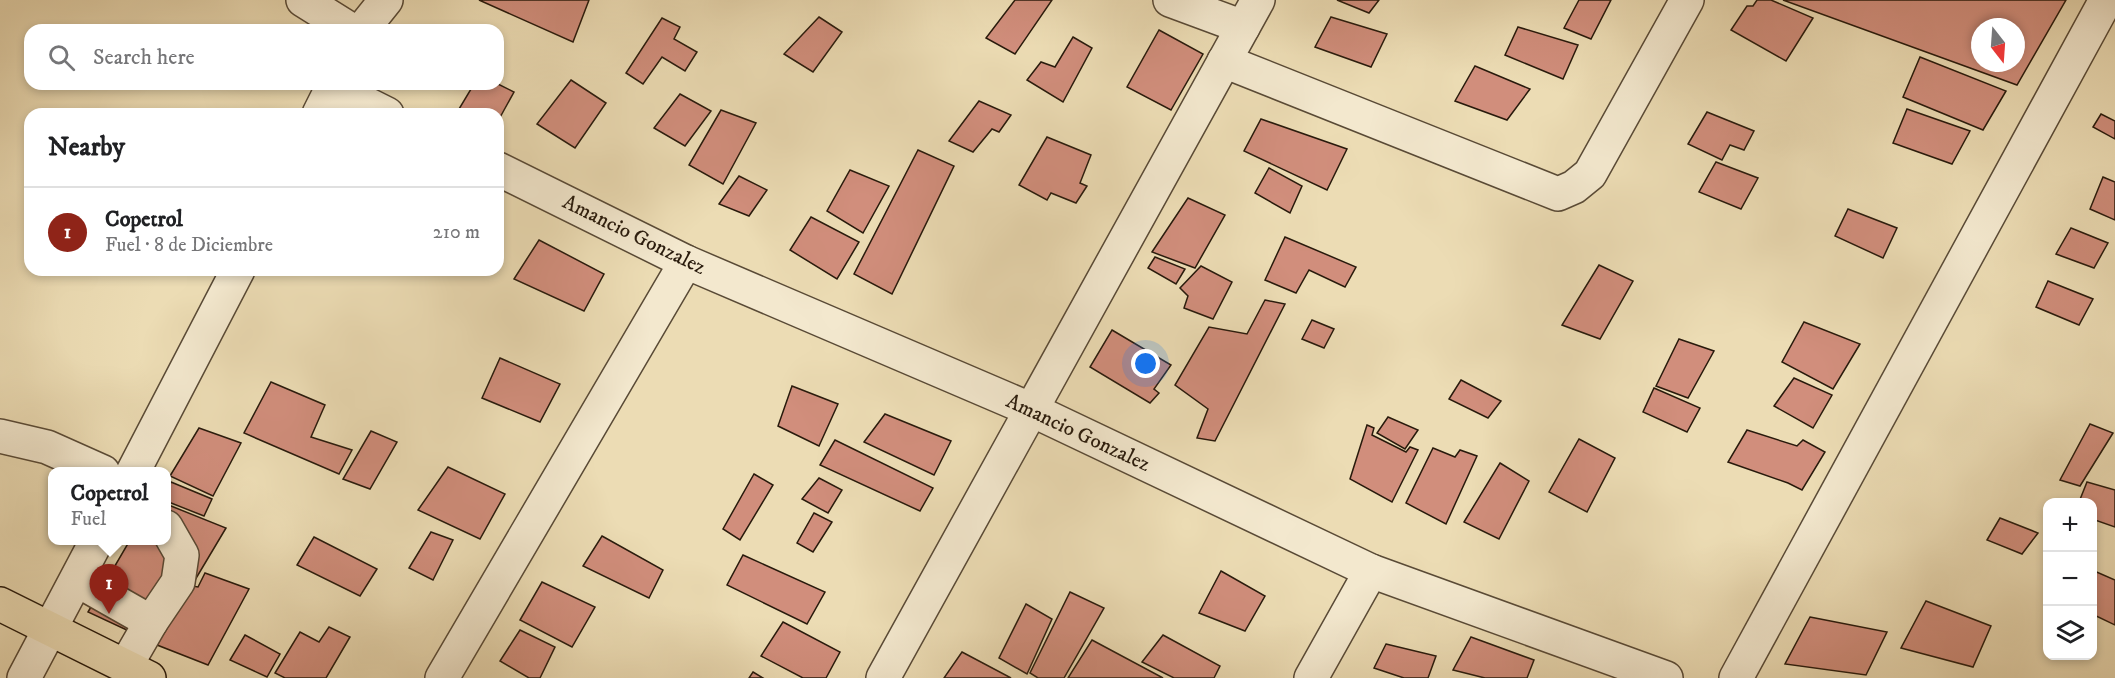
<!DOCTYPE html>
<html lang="en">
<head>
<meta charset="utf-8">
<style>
	body { margin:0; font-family:"IM FELL DW Pica",serif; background:#f2f2f2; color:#202124 }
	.controls { position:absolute; right:18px; bottom:18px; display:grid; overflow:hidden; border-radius:12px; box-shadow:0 3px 9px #0003 }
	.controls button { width:54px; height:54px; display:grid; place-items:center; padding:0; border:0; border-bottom:2px solid #e0e0e0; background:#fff; color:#202124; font:30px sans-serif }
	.compass { position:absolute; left:1971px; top:18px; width:54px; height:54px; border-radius:50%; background:#fff; box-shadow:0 3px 9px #0003; rotate:163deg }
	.you { position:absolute; left:1146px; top:364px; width:21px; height:21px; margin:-15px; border:4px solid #fff; border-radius:50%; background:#1a73e8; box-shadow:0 0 0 9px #1a73e833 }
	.badge { display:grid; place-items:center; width:39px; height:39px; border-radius:50%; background:#8f2418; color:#fff; font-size:20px; font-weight:700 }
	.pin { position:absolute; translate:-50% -50px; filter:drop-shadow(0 2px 3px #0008) }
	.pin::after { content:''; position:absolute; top:32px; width:21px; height:18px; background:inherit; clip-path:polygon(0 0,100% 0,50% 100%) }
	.popup { position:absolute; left:48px; top:467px; width:123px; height:78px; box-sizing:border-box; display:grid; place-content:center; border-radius:12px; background:#fff; filter:drop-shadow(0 2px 4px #0005); font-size:20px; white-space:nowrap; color:#757577 }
	.popup b { font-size:22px; color:#202124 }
	.popup::after { content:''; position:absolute; left:50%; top:100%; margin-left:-12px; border:12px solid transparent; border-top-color:#fff }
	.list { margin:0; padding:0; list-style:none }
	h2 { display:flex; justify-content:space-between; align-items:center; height:78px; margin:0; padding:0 24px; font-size:26px }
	h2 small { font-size:20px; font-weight:400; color:#757577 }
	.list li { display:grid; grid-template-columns:39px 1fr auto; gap:18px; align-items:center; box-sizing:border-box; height:90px; padding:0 24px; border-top:2px solid #e0e0e0 }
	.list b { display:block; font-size:22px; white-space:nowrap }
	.list p { margin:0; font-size:20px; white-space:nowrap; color:#757577 }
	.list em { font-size:20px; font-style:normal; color:#757577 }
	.icon { flex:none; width:33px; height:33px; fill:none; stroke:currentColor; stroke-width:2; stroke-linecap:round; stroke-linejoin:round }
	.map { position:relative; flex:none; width:2115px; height:678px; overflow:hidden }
	.search { position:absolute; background:#fff; box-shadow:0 3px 9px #0003; left:24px; top:24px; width:480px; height:66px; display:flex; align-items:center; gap:15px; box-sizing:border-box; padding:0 21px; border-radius:18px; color:#757577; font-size:22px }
	.panel { position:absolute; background:#fff; box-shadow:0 3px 9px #0003; left:24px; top:108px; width:480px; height:168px; border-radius:18px }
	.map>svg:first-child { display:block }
	.building { fill:#d18e7c; stroke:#281a0c; stroke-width:1.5; fill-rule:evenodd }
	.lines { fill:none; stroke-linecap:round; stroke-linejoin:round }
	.minor-casing { stroke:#594a36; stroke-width:36 }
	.major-casing { stroke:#281a0c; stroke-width:36 }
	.minor { stroke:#f3e8ce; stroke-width:33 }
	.major { stroke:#ecdcb4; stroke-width:33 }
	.labels { text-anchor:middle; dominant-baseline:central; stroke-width:4.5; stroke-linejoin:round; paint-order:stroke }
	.street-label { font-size:21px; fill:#281a0c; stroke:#f3e8ce }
</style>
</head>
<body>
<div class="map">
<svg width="2115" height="678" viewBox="0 0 2115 678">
	<rect width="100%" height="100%" fill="#ecdcb4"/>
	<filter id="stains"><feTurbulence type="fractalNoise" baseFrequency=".00333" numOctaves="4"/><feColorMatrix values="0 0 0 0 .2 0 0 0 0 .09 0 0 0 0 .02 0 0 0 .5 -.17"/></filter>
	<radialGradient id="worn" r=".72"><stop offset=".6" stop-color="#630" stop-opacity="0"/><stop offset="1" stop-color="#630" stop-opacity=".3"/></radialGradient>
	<g class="building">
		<path d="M479,0H589L573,42Z"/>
		<path d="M1015,0H1052L1015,54L986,38Z"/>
		<path d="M1337,0H1379L1369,13Z"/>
		<path d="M1579,0H1611L1591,39L1564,28Z"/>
		<path d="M1757,0H1771L1813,18L1786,61L1731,30L1747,6H1753Z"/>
		<path d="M1783,0H2066L2017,85ZM1980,27H2016V63H1980Z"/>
		<path d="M819,17L842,32L813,72L784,54Z"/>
		<path d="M1331,17L1387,34L1371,67L1315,47Z"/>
		<path d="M662,18L680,27L674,39L697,52L685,71L662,57L643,84L626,73Z"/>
		<path d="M1518,27L1578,45L1563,79L1505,55Z"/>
		<path d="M1159,30L1203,54L1171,110L1127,87Z"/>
		<path d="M1073,37L1092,48L1063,102L1027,80L1041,62L1055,67Z"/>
		<path d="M1920,57L2006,91L1983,130L1903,97Z"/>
		<path d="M1475,66L1530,89L1507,120L1455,101Z"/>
		<path d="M571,80L606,103L575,148L537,124Z"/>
		<path d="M474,84H498L514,92L498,121V114H456Z"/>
		<path d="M680,94L711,111L685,146L654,128Z"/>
		<path d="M979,101L1011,115L999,132L992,129L973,152L949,141Z"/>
		<path d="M1907,109L1970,131L1952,164L1893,143Z"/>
		<path d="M721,110L756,123L723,184L689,165Z"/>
		<path d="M1707,112L1754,131L1744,150L1730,145L1722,160L1688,144Z"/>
		<path d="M2101,114L2115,121V139L2093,127Z"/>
		<path d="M1261,119L1347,149L1327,190L1244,151Z"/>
		<path d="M1047,137L1091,155L1080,183L1087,186L1076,203L1051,193L1047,200L1019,185Z"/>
		<path d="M918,150L954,166L892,294L854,274Z"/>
		<path d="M1716,162L1758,178L1741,209L1699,192Z"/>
		<path d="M1269,168L1302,186L1290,213L1255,193Z"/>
		<path d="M850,170L889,186L863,233L827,211Z"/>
		<path d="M739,176L767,190L749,216L719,204Z"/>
		<path d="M2103,177L2115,182V220L2090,209Z"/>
		<path d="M1188,198L1225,215L1195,268L1152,252Z"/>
		<path d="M1848,209L1897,228L1883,258L1835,236Z"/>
		<path d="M811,217L859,242L837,279L790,250Z"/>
		<path d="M2071,228L2108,243L2094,268L2056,254Z"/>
		<path d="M1285,237L1356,267L1345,287L1309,270L1296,293L1265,280Z"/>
		<path d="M539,240L604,274L584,311L514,279Z"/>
		<path d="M1155,257L1185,269L1176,284L1148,268Z"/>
		<path d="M1599,265L1633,281L1600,339L1562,325Z"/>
		<path d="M1201,266L1232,282L1213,319L1184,308L1188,296L1180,288Z"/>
		<path d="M2048,281L2093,299L2079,325L2036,307Z"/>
		<path d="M1265,300L1285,304L1215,441L1197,438L1208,409L1175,385L1209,327L1247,334Z"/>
		<path d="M1312,320L1334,329L1324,348L1302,339Z"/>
		<path d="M1804,322L1860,344L1833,389L1782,362Z"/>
		<path d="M1112,330L1171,365L1154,389L1159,393L1150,403L1090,367Z"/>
		<path d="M1679,339L1714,351L1688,398L1656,386Z"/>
		<path d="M500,358L560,384L540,422L482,398Z"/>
		<path d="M1794,378L1832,395L1813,428L1774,406Z"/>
		<path d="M1461,380L1501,401L1488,418L1449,399Z"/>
		<path d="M271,382L325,405L311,437L352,450L339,474L244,433Z"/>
		<path d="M792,386L838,404L819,446L778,426Z"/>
		<path d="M1654,388L1700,408L1687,432L1643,412Z"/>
		<path d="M885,414L951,441L934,475L864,442Z"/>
		<path d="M1388,417L1418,430L1405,449L1377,433Z"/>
		<path d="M2090,424L2113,433L2080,486L2060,480Z"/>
		<path d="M1367,425L1374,428L1372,435L1406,452L1410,447L1418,450L1392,502L1350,479Z"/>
		<path d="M199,428L241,443L213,496L170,476Z"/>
		<path d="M1747,430L1797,446L1803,440L1825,452L1802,490L1788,483L1728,462Z"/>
		<path d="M371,431L397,442L370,489L343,479Z"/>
		<path d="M1579,439L1615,458L1587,512L1549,492Z"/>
		<path d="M835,440L933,488L920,511L820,465Z"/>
		<path d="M1433,448L1455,457L1460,450L1477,456L1446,524L1406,503Z"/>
		<path d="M1500,463L1529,481L1499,539L1464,522Z"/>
		<path d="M448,467L505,494L480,539L418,510Z"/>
		<path d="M754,474L773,485L740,540L723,529Z"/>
		<path d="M819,478L842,490L828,513L802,499Z"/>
		<path d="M171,482L212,499L204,516L166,501V493Z"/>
		<path d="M2087,482L2115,490V527L2092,519V502H2079Z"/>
		<path d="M166,504L226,528L195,580L183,576L146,639L88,612L130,540H166Z"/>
		<path d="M814,513L832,522L813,552L797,543Z"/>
		<path d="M2000,518L2038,533L2022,554L1987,540Z"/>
		<path d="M431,532L453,540L433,580L409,568Z"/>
		<path d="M602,536L663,570L649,598L583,566Z"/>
		<path d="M314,537L377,569L360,596L297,565Z"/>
		<path d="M743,555L825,592L807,624L727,585Z"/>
		<path d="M2092,570L2115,580V625L2092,614Z"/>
		<path d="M1221,571L1265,596L1245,631L1199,613Z"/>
		<path d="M205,573L249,589L208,665L152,643L186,585L198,587Z"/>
		<path d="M542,582L595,607L572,647L520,620Z"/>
		<path d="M1070,592L1104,608L1064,678H1038L1030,673Z"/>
		<path d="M1926,601L1991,626L1973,667L1901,648Z"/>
		<path d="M1026,604L1052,619L1027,674L999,658Z"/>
		<path d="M1810,617L1887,632L1866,675L1785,664Z"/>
		<path d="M783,622L840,652L826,678H803L761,656Z"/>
		<path d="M329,627L350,637L326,678H285L275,673L300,632L319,642Z"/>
		<path d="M520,630L555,647L540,678H529L500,661Z"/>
		<path d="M245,635L280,654L267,677L230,660Z"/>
		<path d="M1163,635L1220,666L1214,678H1174L1142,662Z"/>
		<path d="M1471,637L1534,660L1527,678H1485L1453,670Z"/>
		<path d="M1092,640L1163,678H1068Z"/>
		<path d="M1386,644L1436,656L1428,678H1404L1374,668Z"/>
		<path d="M962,652L1011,678H944Z"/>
		<path d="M753,672L763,678H749Z"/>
	</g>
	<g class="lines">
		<g class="minor-casing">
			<g id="minor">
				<path d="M303,0L351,30"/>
				<path d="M1170,0L1243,27"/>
				<path d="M362,30L386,0"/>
				<path d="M1224,61L1558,194L1574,187L1590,174L1687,0"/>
				<path d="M333,87L387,114"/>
				<path d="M319,114L334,84"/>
				<path d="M498,169L686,262L1032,410L1371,571L1666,678"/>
				<path d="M0,436L47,447L103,472"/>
				<path d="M133,472L238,270"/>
				<path d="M77,580L151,622"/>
				<path d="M125,667L151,622L178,582L182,555L166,527"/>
				<path d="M24,678L97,540"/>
				<path d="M442,678L686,262"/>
				<path d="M883,678L1258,0"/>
				<path d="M1311,678L1371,571"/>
				<path d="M1736,678L2106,0"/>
			</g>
		</g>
		<g class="major-casing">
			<path id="major" d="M0,604L149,678"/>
		</g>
		<use href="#minor" class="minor"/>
		<use href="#major" class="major"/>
	</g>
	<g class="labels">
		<g class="street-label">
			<text transform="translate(634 235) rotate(26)">Amancio Gonzalez</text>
			<text transform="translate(1078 433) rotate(25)">Amancio Gonzalez</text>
		</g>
	</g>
	<rect width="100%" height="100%" filter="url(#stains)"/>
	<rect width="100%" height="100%" fill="url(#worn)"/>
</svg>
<div class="controls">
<button>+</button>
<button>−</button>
<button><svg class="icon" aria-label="layers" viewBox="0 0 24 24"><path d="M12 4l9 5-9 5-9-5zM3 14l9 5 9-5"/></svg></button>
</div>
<svg class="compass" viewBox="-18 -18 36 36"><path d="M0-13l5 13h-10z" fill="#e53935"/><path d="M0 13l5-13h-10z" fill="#757577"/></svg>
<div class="you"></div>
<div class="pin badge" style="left:109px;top:614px">1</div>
<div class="popup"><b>Copetrol</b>Fuel</div>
<div class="search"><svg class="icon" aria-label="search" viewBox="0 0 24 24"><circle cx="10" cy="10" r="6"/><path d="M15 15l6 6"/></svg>Search here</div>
<section class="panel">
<h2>Nearby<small></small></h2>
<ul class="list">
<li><span class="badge">1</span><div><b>Copetrol</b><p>Fuel · 8 de Diciembre</p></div><em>210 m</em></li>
</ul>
</section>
</div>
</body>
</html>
